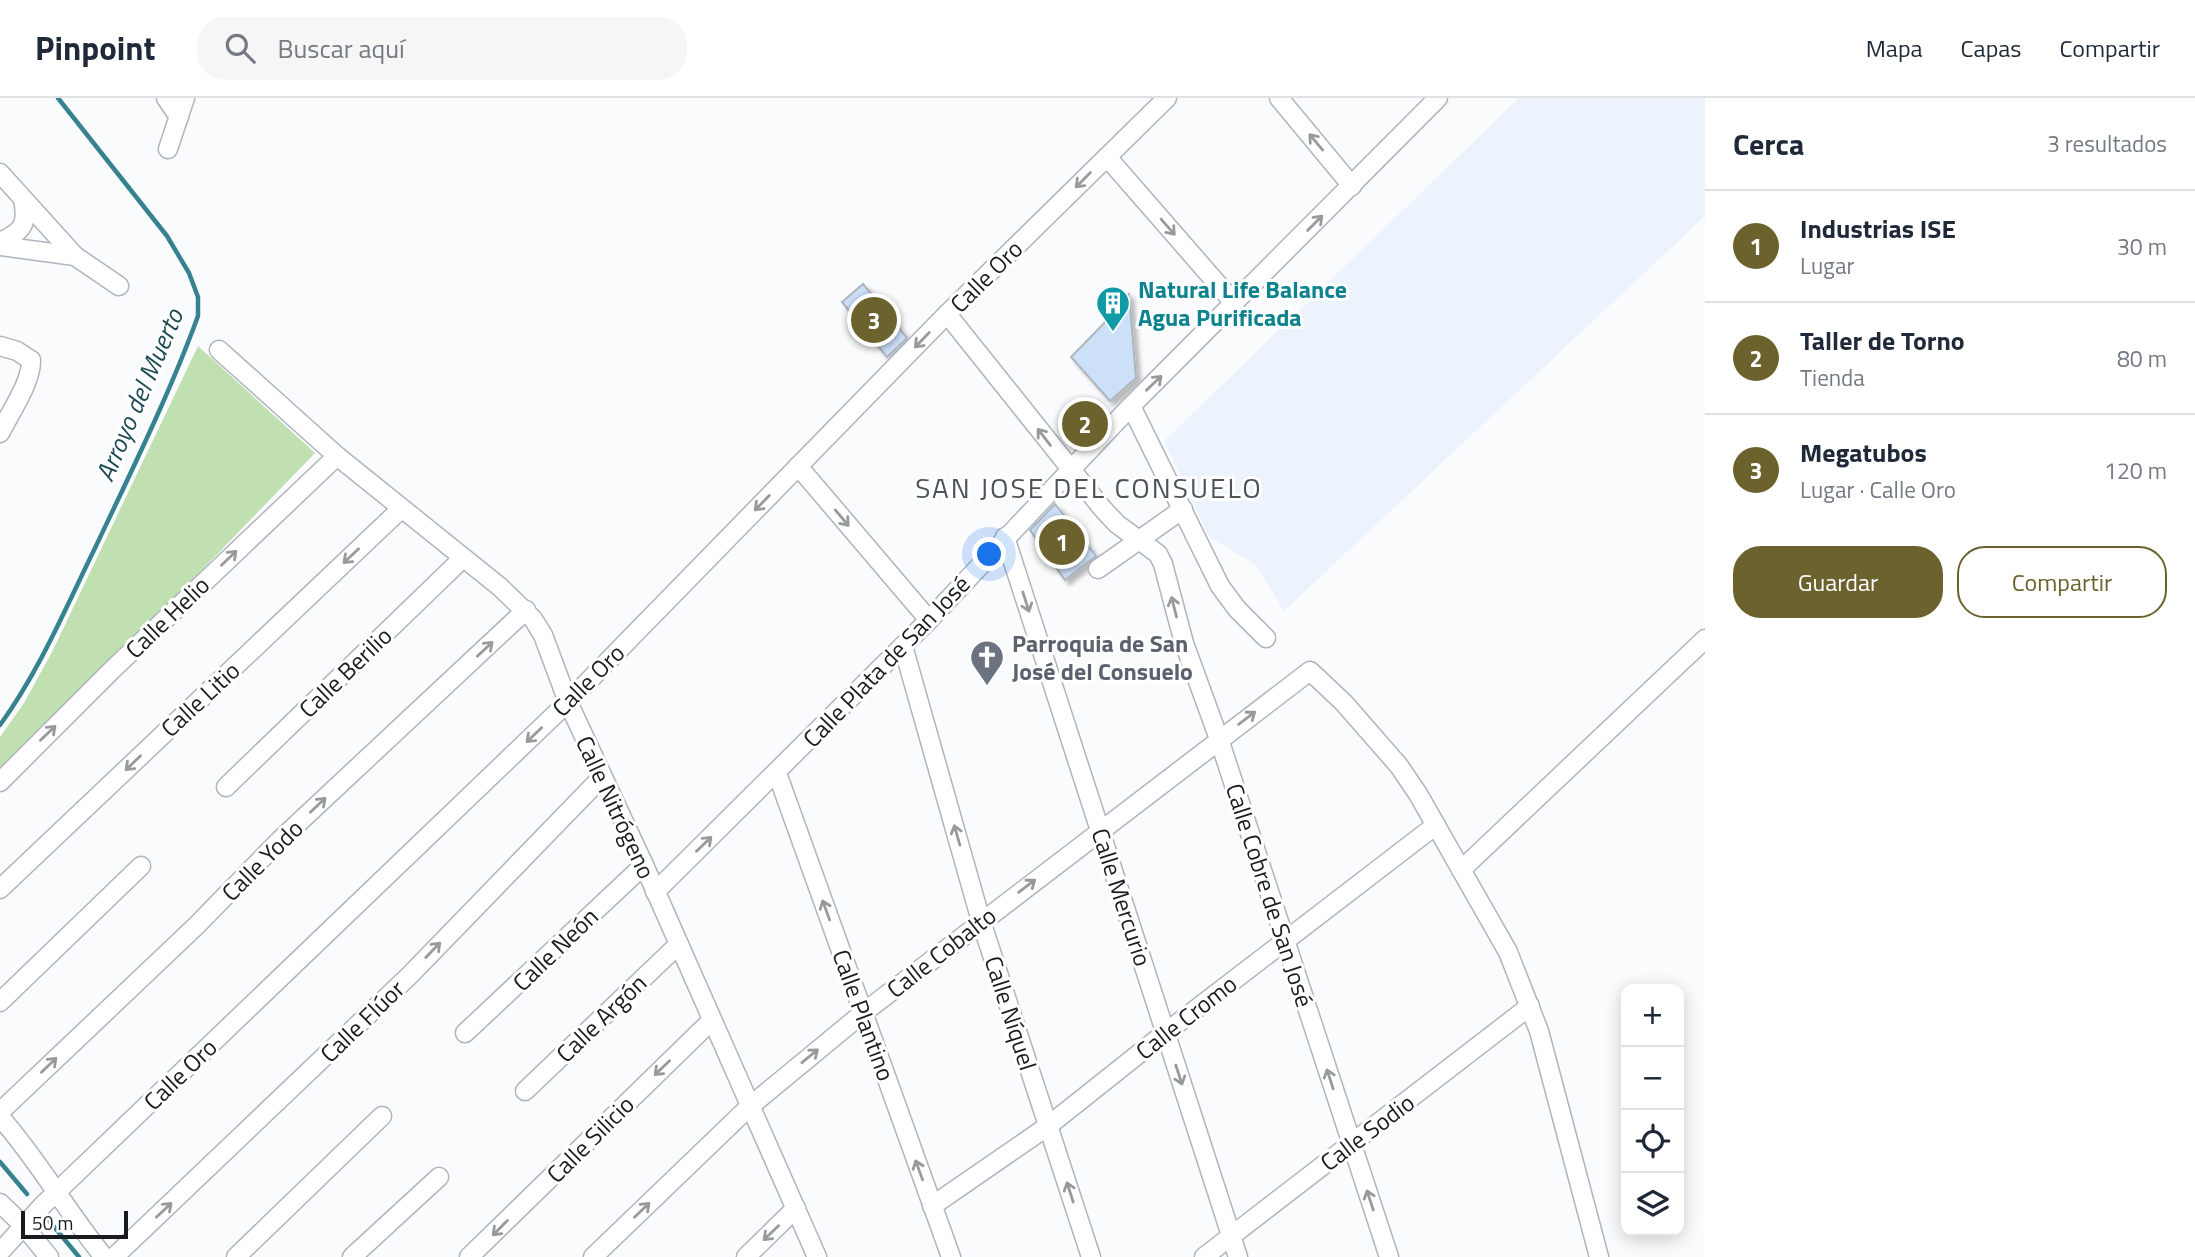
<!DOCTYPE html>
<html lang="es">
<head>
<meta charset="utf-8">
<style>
	body { margin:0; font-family:"Titillium Web",sans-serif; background:#f6f6f7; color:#1f2937 }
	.controls { position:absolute; right:21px; bottom:21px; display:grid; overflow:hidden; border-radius:14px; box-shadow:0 4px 18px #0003 }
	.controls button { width:63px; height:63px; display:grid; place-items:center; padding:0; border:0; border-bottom:2px solid #e0e1e3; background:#fff; color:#1f2937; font:35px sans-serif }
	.scale { position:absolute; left:21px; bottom:18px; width:107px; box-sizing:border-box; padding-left:7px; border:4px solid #191c1f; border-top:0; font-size:19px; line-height:24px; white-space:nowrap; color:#191c1f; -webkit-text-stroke:5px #fff; paint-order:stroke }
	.you { position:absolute; left:990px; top:457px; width:24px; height:24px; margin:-18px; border:5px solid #fff; border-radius:50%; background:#1a73e8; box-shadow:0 0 0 10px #1a73e833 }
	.badge { display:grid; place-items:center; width:46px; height:46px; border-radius:50%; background:#6c622e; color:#fff; font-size:23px; font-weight:700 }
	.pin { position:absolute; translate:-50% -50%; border:4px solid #fff; box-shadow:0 2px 7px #0006 }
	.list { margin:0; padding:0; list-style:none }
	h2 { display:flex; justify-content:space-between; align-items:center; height:91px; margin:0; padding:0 28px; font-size:30px }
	h2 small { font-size:23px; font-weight:400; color:#747a83 }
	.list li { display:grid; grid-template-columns:46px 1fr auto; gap:21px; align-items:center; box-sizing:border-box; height:112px; padding:0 28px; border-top:2px solid #e0e1e3 }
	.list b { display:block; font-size:26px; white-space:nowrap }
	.list p { margin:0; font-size:23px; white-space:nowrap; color:#747a83 }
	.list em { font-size:23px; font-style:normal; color:#747a83 }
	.actions { display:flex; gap:14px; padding:21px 28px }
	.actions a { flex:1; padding:16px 0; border:2px solid #6c622e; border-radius:28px; text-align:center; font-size:24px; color:#6c622e }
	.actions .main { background:#6c622e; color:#fff }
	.icon { flex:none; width:38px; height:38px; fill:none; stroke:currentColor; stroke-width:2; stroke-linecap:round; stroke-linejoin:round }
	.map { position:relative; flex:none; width:1705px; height:1159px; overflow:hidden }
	header { display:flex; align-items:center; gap:42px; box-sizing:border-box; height:98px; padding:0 35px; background:#fff; border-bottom:2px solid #e0e1e3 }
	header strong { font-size:33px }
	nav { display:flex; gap:38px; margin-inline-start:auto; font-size:24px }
	.search { width:490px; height:63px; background:#f6f6f7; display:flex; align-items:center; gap:18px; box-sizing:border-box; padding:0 24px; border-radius:28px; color:#747a83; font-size:26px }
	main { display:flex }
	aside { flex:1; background:#fff }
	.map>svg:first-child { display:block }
	.built { fill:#ecf3fd }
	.green { fill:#c1e0b1 }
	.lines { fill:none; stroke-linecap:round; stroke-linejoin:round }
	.stream { stroke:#378290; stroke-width:4.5 }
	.building { fill:#cce0f8; stroke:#aeb5be; stroke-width:2; filter:url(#shadow) }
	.street-casing { stroke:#aeb5be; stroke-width:21 }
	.street { stroke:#fff; stroke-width:18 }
	.oneway { stroke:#98999a }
	.labels { text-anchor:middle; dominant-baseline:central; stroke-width:6; stroke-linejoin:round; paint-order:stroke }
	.street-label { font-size:24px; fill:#191c1f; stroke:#fff }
	.culture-label { font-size:24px; font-weight:bold; fill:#0d838f; stroke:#fff; text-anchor:start }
	.worship-label { font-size:24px; font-weight:bold; fill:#5b616d; stroke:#fff; text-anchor:start }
	.water-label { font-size:26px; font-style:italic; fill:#1d4b53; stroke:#fff }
	.quarter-label { font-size:28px; letter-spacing:2px; fill:#4c525a; stroke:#fff }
</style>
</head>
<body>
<header>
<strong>Pinpoint</strong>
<div class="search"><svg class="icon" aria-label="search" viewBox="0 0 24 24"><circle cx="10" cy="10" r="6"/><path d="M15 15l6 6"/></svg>Buscar aquí</div>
<nav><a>Mapa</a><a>Capas</a><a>Compartir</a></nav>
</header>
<main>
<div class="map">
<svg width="1705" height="1159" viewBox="0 0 1705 1159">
	<defs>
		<filter id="shadow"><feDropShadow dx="4.5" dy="4.5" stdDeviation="2" flood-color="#0004"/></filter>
	</defs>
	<rect width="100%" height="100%" fill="#fafbfd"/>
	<path class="built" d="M1519,0H1705V118L1284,513L1256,467L1209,439L1164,343Z"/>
	<path class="green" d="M198,248L315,355L199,475L0,671V639L24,605L52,554Z"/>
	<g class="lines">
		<g class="stream">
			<path d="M0,627C40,572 66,509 96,448C131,374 170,295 198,218V199L189,175L167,138L58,0"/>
			<path d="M0,1064L27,1096"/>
			<path d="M46,1119L79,1159"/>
		</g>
	</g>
	<g class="building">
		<path d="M863,186L907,240L887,259L842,204Z"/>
		<path d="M1116,194L1129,196L1136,280L1110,303L1071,259L1117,212L1109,203Z"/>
		<path d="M1055,406L1096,458L1065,482L1030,432Z"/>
	</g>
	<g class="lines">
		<g class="street-casing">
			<g id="street">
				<path d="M166,0L179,19"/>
				<path d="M1279,0L1352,88"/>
				<path d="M168,51L185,0"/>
				<path d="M1107,59L1235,206"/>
				<path d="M0,75L75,158L119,188"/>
				<path d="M0,144C23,133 28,127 23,101"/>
				<path d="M0,148L75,158"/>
				<path d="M947,216L1102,410L1117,426L1158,456L1163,466L1184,545L1219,641L1389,1159"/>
				<path d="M0,248L17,253L31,262C32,283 10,315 0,335"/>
				<path d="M219,252L337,358L500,489L533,521L543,537L568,604L644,767L817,1159"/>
				<path d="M1131,308L1220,488L1237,511L1266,540"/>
				<path d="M798,368L929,522"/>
				<path d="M1005,439L1238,1159"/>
				<path d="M1098,471L1183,411"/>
				<path d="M903,548L981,823L1091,1159"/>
				<path d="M777,675L951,1159"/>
				<path d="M0,684L112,572L337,358"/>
				<path d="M226,689L463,460"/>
				<path d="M1461,772L1705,541"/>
				<path d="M0,791L401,411"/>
				<path d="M655,794L929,522L1131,308L1438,0"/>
				<path d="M0,904L141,768"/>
				<path d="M465,935L644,767"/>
				<path d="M525,993L678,847"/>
				<path d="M0,1014L197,827L280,742L526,512"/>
				<path d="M0,1019C39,1063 67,1114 104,1159"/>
				<path d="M0,1105L23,1127L49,1159"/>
				<path d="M932,1108L1048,1028L1165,935L1436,727"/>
				<path d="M0,1154L43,1107L568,604L947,216L1167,0"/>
				<path d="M114,1159L410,877L602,679"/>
				<path d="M236,1159L382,1018"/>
				<path d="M352,1159L439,1079"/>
				<path d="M469,1159L711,923"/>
				<path d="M593,1159L749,1009L863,915L1310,573L1344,605L1399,668L1418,696L1508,854L1539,933L1599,1159"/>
				<path d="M746,1159L796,1110"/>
				<path d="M1204,1159L1530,908"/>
			</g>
		</g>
		<use href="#street" class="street"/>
	</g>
	<defs><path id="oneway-shaft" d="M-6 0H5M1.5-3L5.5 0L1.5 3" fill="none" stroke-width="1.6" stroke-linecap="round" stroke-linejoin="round" transform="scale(1.75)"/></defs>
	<g class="oneway">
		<use href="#oneway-shaft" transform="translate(1316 44) rotate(-130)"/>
		<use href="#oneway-shaft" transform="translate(1083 82) rotate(135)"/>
		<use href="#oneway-shaft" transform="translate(1315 125) rotate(-45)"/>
		<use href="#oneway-shaft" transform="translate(1168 129) rotate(49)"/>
		<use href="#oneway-shaft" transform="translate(922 242) rotate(134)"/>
		<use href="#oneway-shaft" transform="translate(1154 285) rotate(-44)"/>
		<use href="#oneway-shaft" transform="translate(1044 339) rotate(-128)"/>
		<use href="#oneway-shaft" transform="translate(762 405) rotate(134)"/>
		<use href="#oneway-shaft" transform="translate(842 420) rotate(50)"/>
		<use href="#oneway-shaft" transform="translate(351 458) rotate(137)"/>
		<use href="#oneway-shaft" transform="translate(229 460) rotate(-44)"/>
		<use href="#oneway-shaft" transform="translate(1026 504) rotate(72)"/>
		<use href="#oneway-shaft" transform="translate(1174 509) rotate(-104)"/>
		<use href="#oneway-shaft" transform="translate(485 551) rotate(-43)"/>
		<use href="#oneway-shaft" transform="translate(1247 620) rotate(-37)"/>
		<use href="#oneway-shaft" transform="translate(48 635) rotate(-44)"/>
		<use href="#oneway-shaft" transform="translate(534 637) rotate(136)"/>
		<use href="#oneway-shaft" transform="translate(133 665) rotate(136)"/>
		<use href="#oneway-shaft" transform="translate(318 707) rotate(-43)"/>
		<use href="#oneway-shaft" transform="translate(957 737) rotate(-106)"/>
		<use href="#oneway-shaft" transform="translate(704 746) rotate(-44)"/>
		<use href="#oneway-shaft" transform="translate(1027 788) rotate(-37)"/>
		<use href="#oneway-shaft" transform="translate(826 812) rotate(-110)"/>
		<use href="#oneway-shaft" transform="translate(433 852) rotate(-46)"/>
		<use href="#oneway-shaft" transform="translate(810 958) rotate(-39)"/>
		<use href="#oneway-shaft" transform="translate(49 967) rotate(-44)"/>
		<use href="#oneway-shaft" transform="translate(662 970) rotate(136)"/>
		<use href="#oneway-shaft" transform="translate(1179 977) rotate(72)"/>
		<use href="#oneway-shaft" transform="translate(1330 981) rotate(-108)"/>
		<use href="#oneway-shaft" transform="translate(919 1072) rotate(-110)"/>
		<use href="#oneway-shaft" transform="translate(1070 1094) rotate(-108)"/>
		<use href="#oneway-shaft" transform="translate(1370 1102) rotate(-108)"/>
		<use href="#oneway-shaft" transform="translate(164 1112) rotate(-43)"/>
		<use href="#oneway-shaft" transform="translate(642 1112) rotate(-44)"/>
		<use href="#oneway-shaft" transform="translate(500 1130) rotate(135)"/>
		<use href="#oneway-shaft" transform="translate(771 1135) rotate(136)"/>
	</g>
	<defs>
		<g id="building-pin" transform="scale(1.75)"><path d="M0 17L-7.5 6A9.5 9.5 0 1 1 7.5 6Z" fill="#0f9aa8" stroke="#fff"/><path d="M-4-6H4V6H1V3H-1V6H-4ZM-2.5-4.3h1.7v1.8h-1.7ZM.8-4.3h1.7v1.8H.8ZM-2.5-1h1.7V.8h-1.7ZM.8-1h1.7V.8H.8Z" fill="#fff"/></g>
		<g id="church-pin" transform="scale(1.75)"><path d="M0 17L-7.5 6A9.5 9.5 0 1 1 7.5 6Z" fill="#6b7280" stroke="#fff"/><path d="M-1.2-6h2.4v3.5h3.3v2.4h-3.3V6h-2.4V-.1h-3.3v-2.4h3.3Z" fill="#fff"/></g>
	</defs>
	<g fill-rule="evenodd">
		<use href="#building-pin" x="1113" y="205"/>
		<use href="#church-pin" x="987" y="559"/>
	</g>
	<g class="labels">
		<g class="street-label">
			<text transform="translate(986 178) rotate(-45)">Calle Oro</text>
			<text transform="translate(167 519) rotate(-44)">Calle Helio</text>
			<text transform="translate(886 563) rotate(-46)">Calle Plata de San José</text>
			<text transform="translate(345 574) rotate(-44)">Calle Berilio</text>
			<text transform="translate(588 582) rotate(-45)">Calle Oro</text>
			<text transform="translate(200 601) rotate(-43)">Calle Litio</text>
			<text transform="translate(616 709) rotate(65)">Calle Nitrógeno</text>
			<text transform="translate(262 762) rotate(-45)">Calle Yodo</text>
			<text transform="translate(1270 797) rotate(72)">Calle Cobre de San José</text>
			<text transform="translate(1122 799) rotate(72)">Calle Mercurio</text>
			<text transform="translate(555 851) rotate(-44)">Calle Neón</text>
			<text transform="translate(941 854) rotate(-38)">Calle Cobalto</text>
			<text transform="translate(1011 915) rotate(72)">Calle Níquel</text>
			<text transform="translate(864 917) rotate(70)">Calle Plantino</text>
			<text transform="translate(1186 919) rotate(-38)">Calle Cromo</text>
			<text transform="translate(601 920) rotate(-44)">Calle Argón</text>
			<text transform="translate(362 923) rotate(-44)">Calle Flúor</text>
			<text transform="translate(180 976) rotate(-44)">Calle Oro</text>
			<text transform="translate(1367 1034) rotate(-37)">Calle Sodio</text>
			<text transform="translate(590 1041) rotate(-45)">Calle Silicio</text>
		</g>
		<g class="culture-label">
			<text x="1138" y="191">Natural Life Balance<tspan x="1138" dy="28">Agua Purificada</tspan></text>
		</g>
		<g class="worship-label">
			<text x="1012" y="545">Parroquia de San<tspan x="1012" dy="28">José del Consuelo</tspan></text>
		</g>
		<g class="water-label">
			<text transform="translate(139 297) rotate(-67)">Arroyo del Muerto</text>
		</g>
		<g class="quarter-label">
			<text x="1089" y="389">SAN JOSE DEL CONSUELO</text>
		</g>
	</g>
</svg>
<div class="controls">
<button>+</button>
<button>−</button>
<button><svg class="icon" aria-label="locate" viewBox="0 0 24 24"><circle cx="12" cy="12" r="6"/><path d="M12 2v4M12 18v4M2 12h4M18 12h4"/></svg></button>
<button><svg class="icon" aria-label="layers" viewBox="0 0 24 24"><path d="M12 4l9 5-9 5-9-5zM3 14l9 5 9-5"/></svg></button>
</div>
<div class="scale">50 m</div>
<div class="you"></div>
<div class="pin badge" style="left:1062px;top:444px">1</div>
<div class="pin badge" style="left:1085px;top:326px">2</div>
<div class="pin badge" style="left:874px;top:222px">3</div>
</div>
<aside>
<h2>Cerca<small>3 resultados</small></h2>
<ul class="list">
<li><span class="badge">1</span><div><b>Industrias ISE</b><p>Lugar</p></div><em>30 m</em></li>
<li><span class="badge">2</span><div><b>Taller de Torno</b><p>Tienda</p></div><em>80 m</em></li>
<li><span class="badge">3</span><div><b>Megatubos</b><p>Lugar · Calle Oro</p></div><em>120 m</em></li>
</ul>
<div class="actions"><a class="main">Guardar</a><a>Compartir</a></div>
</aside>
</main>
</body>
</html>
